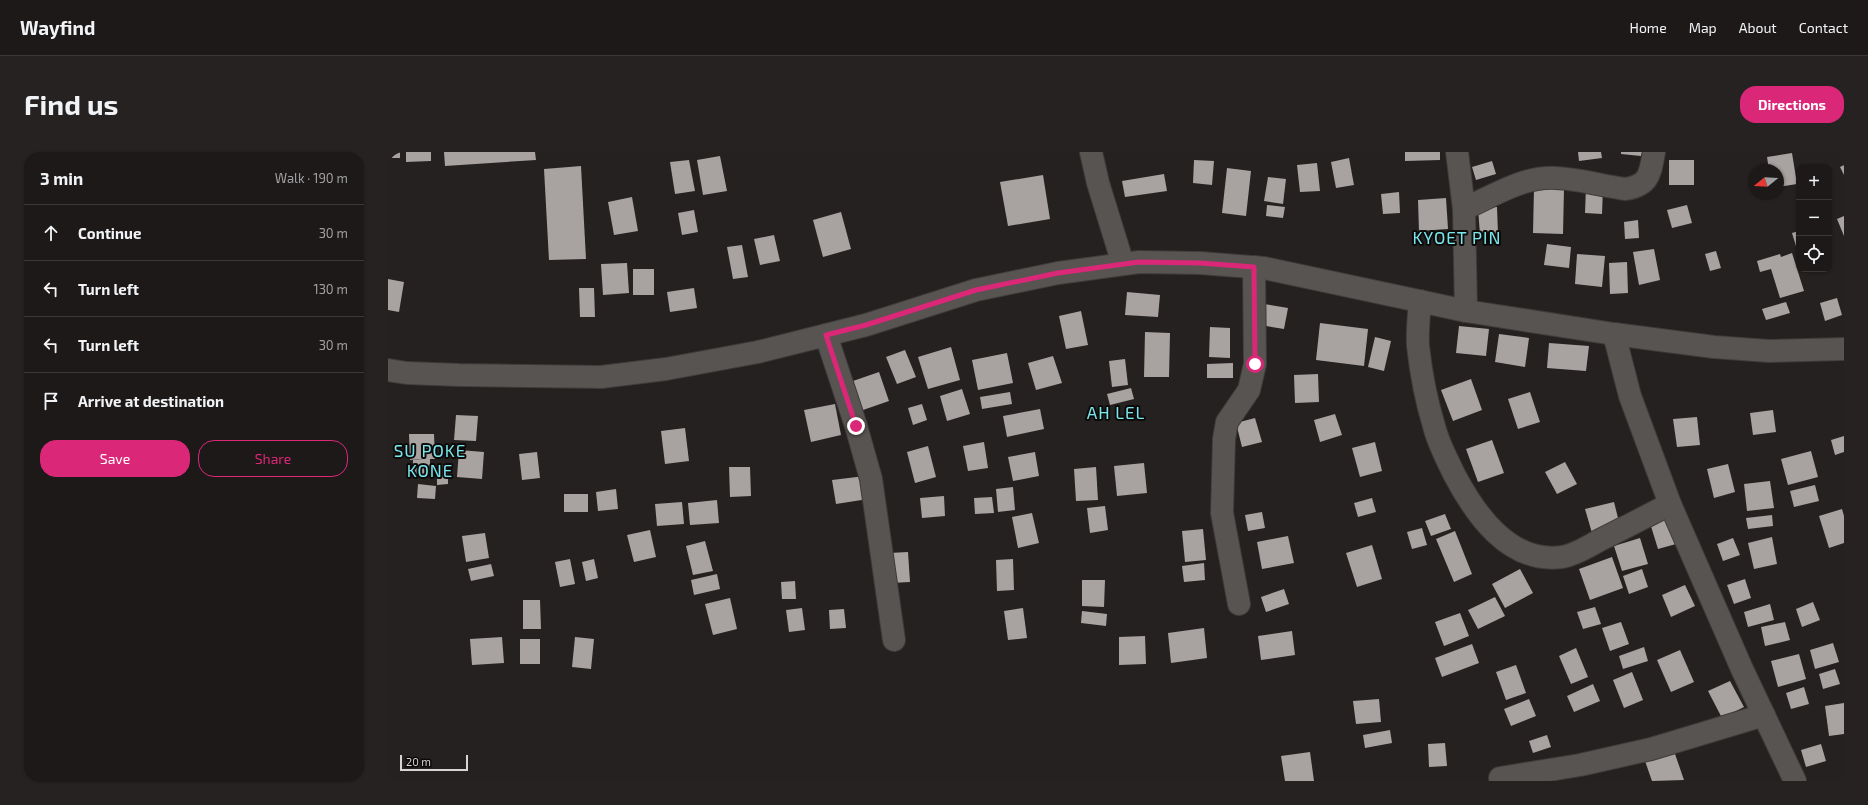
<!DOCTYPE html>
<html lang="en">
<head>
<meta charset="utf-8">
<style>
	body { margin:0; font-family:"Exo 2",sans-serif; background:#252221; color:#f1f3f6 }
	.controls { position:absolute; right:12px; top:12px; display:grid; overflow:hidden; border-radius:8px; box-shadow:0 1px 3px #0004 }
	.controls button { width:36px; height:36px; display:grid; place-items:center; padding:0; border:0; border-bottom:1px solid #3a3837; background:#1c1918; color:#f1f3f6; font:20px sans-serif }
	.compass { position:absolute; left:1360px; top:12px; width:36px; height:36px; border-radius:50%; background:#1c1918; box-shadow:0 1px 3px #0004; rotate:252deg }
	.scale { position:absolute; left:12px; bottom:10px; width:68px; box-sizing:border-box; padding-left:4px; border:2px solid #d8d5d4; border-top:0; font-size:11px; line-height:14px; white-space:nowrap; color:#d8d5d4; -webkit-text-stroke:3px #0d0b0a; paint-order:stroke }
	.stop { position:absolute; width:12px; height:12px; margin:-9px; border:3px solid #db2777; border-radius:50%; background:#fff }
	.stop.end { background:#db2777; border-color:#fff; box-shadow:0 1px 4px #0008 }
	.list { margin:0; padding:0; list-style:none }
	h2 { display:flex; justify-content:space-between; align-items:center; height:52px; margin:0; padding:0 16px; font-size:17px }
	h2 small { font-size:13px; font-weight:400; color:#a0a0a2 }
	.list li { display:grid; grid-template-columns:26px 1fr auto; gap:12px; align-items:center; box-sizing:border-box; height:56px; padding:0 16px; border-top:1px solid #3a3837 }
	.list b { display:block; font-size:15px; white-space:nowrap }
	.list em { font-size:13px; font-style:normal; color:#a0a0a2 }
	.actions { display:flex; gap:8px; padding:12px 16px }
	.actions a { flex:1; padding:9px 0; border:1px solid #db2777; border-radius:16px; text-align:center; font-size:14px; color:#db2777 }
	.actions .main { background:#db2777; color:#fff }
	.icon { flex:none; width:22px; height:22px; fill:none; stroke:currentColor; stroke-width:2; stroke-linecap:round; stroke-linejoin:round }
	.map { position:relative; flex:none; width:1456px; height:629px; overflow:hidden; border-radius:16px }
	header { display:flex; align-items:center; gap:24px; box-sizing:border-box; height:56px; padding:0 20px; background:#1c1918; border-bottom:1px solid #3a3837 }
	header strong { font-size:19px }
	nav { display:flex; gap:22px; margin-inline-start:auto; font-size:14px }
	.intro { display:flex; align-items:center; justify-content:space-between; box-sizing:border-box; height:96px; padding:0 24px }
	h1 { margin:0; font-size:28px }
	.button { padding:10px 18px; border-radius:16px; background:#db2777; color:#fff; font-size:14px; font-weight:700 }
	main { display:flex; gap:24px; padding:0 24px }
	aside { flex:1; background:#1c1918; border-radius:16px; box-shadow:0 1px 3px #0004 }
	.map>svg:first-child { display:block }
	.building { fill:#a8a3a1 }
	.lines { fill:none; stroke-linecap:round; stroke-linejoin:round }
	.street-casing { stroke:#3e3b3a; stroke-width:24 }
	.street { stroke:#585452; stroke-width:22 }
	.route { stroke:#db2777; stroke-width:5 }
	.labels { text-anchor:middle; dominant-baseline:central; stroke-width:4; stroke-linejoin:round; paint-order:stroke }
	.quarter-label { font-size:17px; letter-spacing:1px; fill:#7ae6ed; stroke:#0d0b0a }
</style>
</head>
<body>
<header>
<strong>Wayfind</strong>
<nav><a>Home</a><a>Map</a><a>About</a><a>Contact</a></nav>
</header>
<div class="intro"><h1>Find us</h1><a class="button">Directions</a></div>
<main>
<aside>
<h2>3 min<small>Walk · 190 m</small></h2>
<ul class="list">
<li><svg class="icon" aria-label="ahead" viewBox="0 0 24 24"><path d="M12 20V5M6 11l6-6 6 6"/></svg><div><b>Continue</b></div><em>30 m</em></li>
<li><svg class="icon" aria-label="left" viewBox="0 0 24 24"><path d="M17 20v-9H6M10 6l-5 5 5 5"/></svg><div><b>Turn left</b></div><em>130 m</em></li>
<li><svg class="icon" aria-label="left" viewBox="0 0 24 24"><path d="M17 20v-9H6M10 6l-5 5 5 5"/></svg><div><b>Turn left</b></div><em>30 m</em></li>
<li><svg class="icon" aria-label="arrive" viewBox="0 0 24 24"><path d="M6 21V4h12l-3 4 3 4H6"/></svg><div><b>Arrive at destination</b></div></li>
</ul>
<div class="actions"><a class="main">Save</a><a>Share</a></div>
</aside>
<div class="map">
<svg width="1456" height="629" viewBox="0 0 1456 629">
	<rect width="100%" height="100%" fill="#252120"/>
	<g class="building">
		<rect x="0" y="0" width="12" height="6"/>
		<path d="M18,0H43V9L18,10Z"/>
		<path d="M56,0H147L148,8L57,14Z"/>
		<path d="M1017,0H1052V8L1017,9Z"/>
		<path d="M1190,0H1213L1214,6L1191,9Z"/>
		<path d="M1233,0H1254L1253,4L1233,2Z"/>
		<path d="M1404,1L1409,32L1390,35V18H1381L1379,5Z"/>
		<path d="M332,4L339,39L315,43L309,8Z"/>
		<path d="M961,6L966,33L948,36L943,10Z"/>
		<path d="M301,8L307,39L287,42L282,10Z"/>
		<path d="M806,8L826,9L824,33L805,31Z"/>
		<rect x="1281" y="8" width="25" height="25"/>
		<path d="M1104,9L1108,22L1088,28L1084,15Z"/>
		<path d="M929,11L932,39L912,40L909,13Z"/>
		<path d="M1456,13V23L1452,15Z"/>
		<path d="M193,14L198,107L161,108L156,17Z"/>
		<path d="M839,16L863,19L858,64L834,61Z"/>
		<path d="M776,22L779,39L737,45L734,29Z"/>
		<path d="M655,23L662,67L620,74L612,30Z"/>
		<path d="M880,25L898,27L895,52L876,49Z"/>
		<path d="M1198,35H1215L1214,62L1197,61Z"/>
		<path d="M1146,36H1176L1175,82L1145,81Z"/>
		<path d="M1011,40L1012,61L995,62L993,42Z"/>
		<path d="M244,45L250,79L226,83L220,50Z"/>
		<path d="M1058,46L1060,77L1031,79L1030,48Z"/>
		<path d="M879,53L897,55L895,66L878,64Z"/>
		<path d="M1299,53L1304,71L1284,76L1279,58Z"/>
		<path d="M1109,55L1110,82L1092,83L1090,56Z"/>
		<path d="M306,58L310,80L294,83L290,61Z"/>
		<path d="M453,60L463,97L435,105L425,68Z"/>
		<path d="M1456,64V84L1449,67Z"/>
		<path d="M1250,68L1251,86L1237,87L1236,70Z"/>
		<path d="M1411,79V104L1404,81Z"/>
		<path d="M386,83L392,109L372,113L366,87Z"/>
		<path d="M1159,92L1183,95L1181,116L1156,113Z"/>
		<path d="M354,93L360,125L345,127L339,95Z"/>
		<path d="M1266,97L1272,128L1251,133L1245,100Z"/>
		<path d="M1328,99L1333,116L1322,119L1317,102Z"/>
		<path d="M1404,101L1416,139L1392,146L1383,117L1372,120L1369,109L1392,102L1393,105Z"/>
		<path d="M1189,102L1217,104L1214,135L1187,132Z"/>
		<path d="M1239,110L1240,141L1222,142L1221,111Z"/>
		<path d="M239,111L241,141L215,143L213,112Z"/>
		<rect x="245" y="117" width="21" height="26"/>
		<path d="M0,127L16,130L11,160L0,158Z"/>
		<path d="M191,136H206L207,165H192Z"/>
		<path d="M306,136L309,156L282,160L279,140Z"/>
		<path d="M739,140L772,143L770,165L737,163Z"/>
		<path d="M1449,146L1454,163L1437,169L1432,151Z"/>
		<path d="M1398,150L1402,161L1378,168L1374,157Z"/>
		<path d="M876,152L900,156L896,177L872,173Z"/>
		<path d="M693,159L700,193L678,197L671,164Z"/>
		<path d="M932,171L980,177L976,214L928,208Z"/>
		<path d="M1071,174L1101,177L1098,204L1068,201Z"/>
		<path d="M822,175L842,176V206L821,205Z"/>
		<path d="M757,180L782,181L781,225H756Z"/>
		<path d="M1111,182L1141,186L1137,215L1107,210Z"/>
		<path d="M987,185L1003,189L996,219L980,215Z"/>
		<path d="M1161,191L1201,194L1198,219L1159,216Z"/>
		<path d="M563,195L572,228L540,237L530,205Z"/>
		<path d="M517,198L528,225L509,232L498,205Z"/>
		<path d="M619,201L625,231L590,238L584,208Z"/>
		<path d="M665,204L674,231L648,238L640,211Z"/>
		<path d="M737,207L740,233L724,235L721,209Z"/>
		<path d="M845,211V226H819V212Z"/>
		<path d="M491,220L501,249L475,258L465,229Z"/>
		<path d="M930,222L931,250L907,251L906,223Z"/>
		<path d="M1083,227L1094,258L1065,269L1053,238Z"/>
		<path d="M743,236L746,247L722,253L719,242Z"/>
		<path d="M574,237L582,262L559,269L552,244Z"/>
		<path d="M622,240L624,252L594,257L592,245Z"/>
		<path d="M1142,240L1152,270L1130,277L1120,247Z"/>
		<path d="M447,252L453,283L423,290L416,258Z"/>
		<path d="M534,252L539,268L525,273L520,256Z"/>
		<path d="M652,257L656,277L619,285L615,264Z"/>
		<path d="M1385,258L1388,280L1365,283L1362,261Z"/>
		<path d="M947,262L954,283L932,290L926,268Z"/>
		<path d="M68,263L90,264L88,289L66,288Z"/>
		<path d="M1309,265L1312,293L1289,295L1285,267Z"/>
		<path d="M867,266L874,290L854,295L848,271Z"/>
		<path d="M297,276L301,309L277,312L273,279Z"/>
		<path d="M21,282H46L47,307H42V322H25V308L35,307L22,308Z"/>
		<path d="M1456,284V300L1447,303L1443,288Z"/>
		<path d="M1104,288L1116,321L1090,330L1078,297Z"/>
		<path d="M596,290L600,316L580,319L575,294Z"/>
		<path d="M987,290L994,319L972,325L964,296Z"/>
		<path d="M540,294L548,325L527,331L519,300Z"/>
		<path d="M71,298L96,300L94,327L69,325Z"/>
		<path d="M1423,299L1430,325L1400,333L1393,307Z"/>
		<path d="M149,300L152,326L134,328L131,302Z"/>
		<path d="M647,300L651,324L625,329L620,305Z"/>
		<path d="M1177,310L1189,332L1169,342L1157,320Z"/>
		<path d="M756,311L759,341L729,344L726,314Z"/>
		<path d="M1340,312L1347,340L1326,346L1319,317Z"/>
		<path d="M49,313H60V332L49,333Z"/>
		<path d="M341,315H362L363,344L342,345Z"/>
		<path d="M708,315L710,348L688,349L686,317Z"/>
		<path d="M477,324L480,347L448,352L444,328Z"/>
		<path d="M1382,329L1386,356L1359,359L1356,332Z"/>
		<path d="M30,332L48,334L47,347L29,346Z"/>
		<path d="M1427,333L1431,349L1406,355L1402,339Z"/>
		<path d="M625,335L627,358L610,360L608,337Z"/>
		<path d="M228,337L230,357L210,359L208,340Z"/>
		<rect x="176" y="342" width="24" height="18"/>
		<path d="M556,344L557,364L534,366L532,346Z"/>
		<path d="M604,345L606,361L587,362L586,346Z"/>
		<path d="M984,346L988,360L970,365L966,351Z"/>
		<path d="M329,348L331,371L302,373L300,351Z"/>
		<path d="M294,350L296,372L269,374L267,352Z"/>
		<path d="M1226,350L1232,374L1204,381L1197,357Z"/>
		<path d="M717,354L720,378L702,381L699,356Z"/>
		<path d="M1454,357L1456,364V391L1441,396L1431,364Z"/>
		<path d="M874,360L877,376L860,379L857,363Z"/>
		<path d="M644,361L651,391L630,396L624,365Z"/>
		<path d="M1057,362L1063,377L1043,384L1037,369Z"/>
		<path d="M1384,363L1385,374L1360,377L1358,366Z"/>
		<path d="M1280,365L1288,392L1270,397L1262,371Z"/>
		<path d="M1034,376L1039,393L1024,397L1019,380Z"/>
		<path d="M815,377L818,408L797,410L794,379Z"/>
		<path d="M262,378L268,405L246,410L239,383Z"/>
		<path d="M1067,379L1084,422L1066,430L1048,387Z"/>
		<path d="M97,381L101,406L78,410L74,384Z"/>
		<path d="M900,384L906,411L874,417L869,390Z"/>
		<path d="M1384,385L1389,412L1366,417L1360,391Z"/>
		<path d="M1252,386L1260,412L1234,419L1226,394Z"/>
		<path d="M1345,386L1352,403L1335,409L1329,392Z"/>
		<path d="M317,389L325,419L305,423L298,394Z"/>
		<path d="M984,393L994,427L969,435L958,401Z"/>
		<path d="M520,400L522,430L503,431L501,401Z"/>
		<path d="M1224,405L1235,436L1202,448L1191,417Z"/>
		<path d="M182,407L187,432L172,435L167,410Z"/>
		<path d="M206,407L210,426L198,429L194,410Z"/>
		<path d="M625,407L626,438L609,439L608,408Z"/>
		<path d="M816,411L817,428L796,430L794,414Z"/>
		<path d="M103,412L106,424L83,429L80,417Z"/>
		<path d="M1132,417L1145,441L1117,456L1104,432Z"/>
		<path d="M1254,417L1260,435L1241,442L1235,424Z"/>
		<path d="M329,422L332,437L306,443L303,428Z"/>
		<path d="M1357,427L1363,446L1346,452L1339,433Z"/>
		<path d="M694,428H717L716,455L694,454Z"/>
		<path d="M407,429L408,447H394L393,430Z"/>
		<path d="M1297,433L1307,454L1283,465L1274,443Z"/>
		<path d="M896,437L901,452L878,460L873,445Z"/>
		<path d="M1107,445L1117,464L1090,477L1080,458Z"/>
		<path d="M342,446L349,477L325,483L317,452Z"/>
		<path d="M135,448H152L153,477H135Z"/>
		<path d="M1425,450L1432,468L1414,475L1408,457Z"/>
		<path d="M1382,452L1386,468L1360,475L1356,460Z"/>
		<path d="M1207,455L1213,472L1195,477L1189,460Z"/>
		<path d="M414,456L417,478L401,480L398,458Z"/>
		<path d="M635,456L639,486L620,488L616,459Z"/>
		<path d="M456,457L458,476L442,477L441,458Z"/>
		<path d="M694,459L719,462L718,474L693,471Z"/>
		<path d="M1072,461L1081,484L1056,494L1047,470Z"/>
		<path d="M1233,470L1241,492L1222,499L1214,476Z"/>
		<path d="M1397,470L1402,488L1377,494L1373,475Z"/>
		<path d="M816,476L819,506L783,511L780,481Z"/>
		<path d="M904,479L907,503L873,508L870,484Z"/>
		<path d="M757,484L758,512L731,513V485Z"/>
		<path d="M114,485L116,511L84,513L82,487Z"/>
		<path d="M187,485L206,487L203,517L184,515Z"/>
		<rect x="132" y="487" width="20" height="25"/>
		<path d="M1445,491L1451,510L1427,517L1422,498Z"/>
		<path d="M1084,492L1091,511L1054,525L1047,506Z"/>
		<path d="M1256,495L1260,509L1235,517L1231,504Z"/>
		<path d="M1188,496L1200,525L1183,532L1171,504Z"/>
		<path d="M1292,498L1306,530L1283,540L1269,508Z"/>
		<path d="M1411,502L1418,527L1390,535L1383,509Z"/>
		<path d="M1128,513L1138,541L1118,548L1108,520Z"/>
		<path d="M1447,517L1452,532L1435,537L1431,522Z"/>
		<path d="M1244,520L1255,548L1236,556L1225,528Z"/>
		<path d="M1342,529L1356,555L1334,566L1320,539Z"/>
		<path d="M1205,532L1212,549L1186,560L1179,544Z"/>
		<path d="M1416,535L1421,552L1403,557L1398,541Z"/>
		<path d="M991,547L993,570L968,572L965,549Z"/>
		<path d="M1141,547L1148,564L1123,574L1116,557Z"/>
		<path d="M1456,551V582L1441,584L1437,554Z"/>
		<path d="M1002,578L1004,591L977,596L975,583Z"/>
		<path d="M1159,583L1163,595L1145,601L1141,589Z"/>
		<path d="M1057,591L1059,614L1041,615L1040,592Z"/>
		<path d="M1433,592L1438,609L1418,615L1413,598Z"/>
		<path d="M1286,599L1296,628L1264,629L1257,609Z"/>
		<path d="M922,600L926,629H897L893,604Z"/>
	</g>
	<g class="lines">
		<g class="street-casing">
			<g id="street">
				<path d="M703,0L710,31L735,112"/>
				<path d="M1069,0L1076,57L1078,159"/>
				<path d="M1076,57C1105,44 1135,24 1168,26C1191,27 1215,34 1238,37C1262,33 1262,21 1266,0"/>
				<path d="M1032,149C1031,163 1029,179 1030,194C1033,221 1038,248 1046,274C1050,291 1059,307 1066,322C1087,362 1121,412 1174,405C1187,403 1201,394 1212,388C1236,376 1259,364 1282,352"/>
				<path d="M1226,182L1242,244L1282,352L1354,517L1407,629"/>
				<path d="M438,183L468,274L483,327L506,488"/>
				<path d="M0,218L19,221L71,223L213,225L278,217L370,200L478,173L588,138L670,121L751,110L812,111L876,116L1078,159L1226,182L1326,195L1381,199L1456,197"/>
				<path d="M851,452L834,361L836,287L839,270L861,238L867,212L866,115"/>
				<path d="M1112,626L1192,613L1263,597L1376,563"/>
			</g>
		</g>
		<use href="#street" class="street"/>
	</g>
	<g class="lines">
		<path class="route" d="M468,274L438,183L478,173L588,138L670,121L751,110L812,111L866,115L867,212"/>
	</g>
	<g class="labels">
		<g class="quarter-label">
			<text x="1069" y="85">KYOET PIN</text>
			<text x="728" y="260">AH LEL</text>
			<text x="42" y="298">SU POKE<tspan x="42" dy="20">KONE</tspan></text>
		</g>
	</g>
</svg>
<div class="controls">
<button>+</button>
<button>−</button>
<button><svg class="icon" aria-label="locate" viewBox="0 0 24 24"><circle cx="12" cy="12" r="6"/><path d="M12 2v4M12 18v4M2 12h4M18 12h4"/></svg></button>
</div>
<svg class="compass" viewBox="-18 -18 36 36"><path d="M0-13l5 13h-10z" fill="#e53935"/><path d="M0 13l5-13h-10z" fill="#a0a0a2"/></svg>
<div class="scale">20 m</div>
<div class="stop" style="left:867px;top:212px"></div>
<div class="stop end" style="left:468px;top:274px"></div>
</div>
</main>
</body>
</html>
